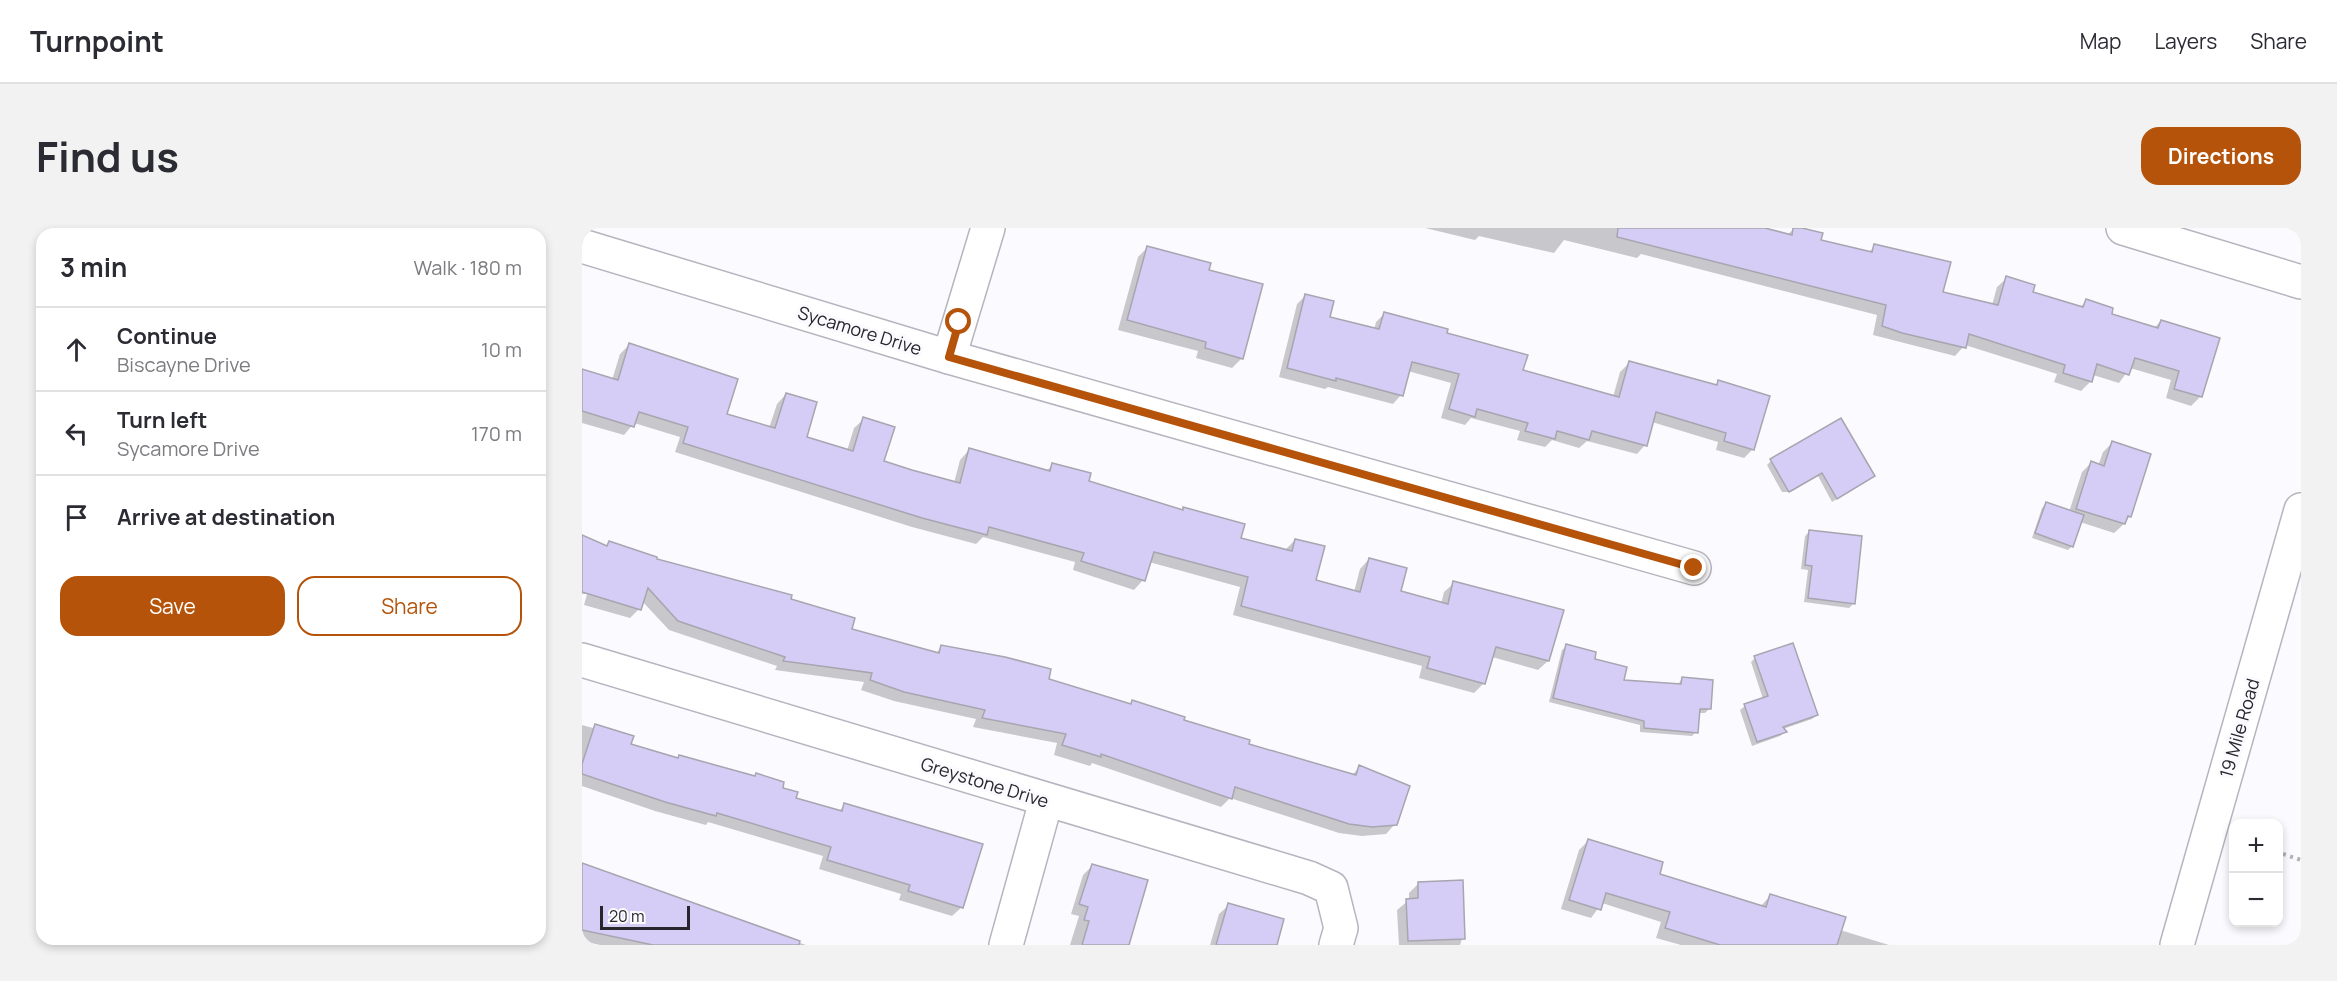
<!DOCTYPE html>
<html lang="en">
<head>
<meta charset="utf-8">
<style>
	body { margin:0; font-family:Manrope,sans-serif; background:#f2f2f3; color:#2b2b33 }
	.controls { position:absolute; right:18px; bottom:18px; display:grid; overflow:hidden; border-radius:12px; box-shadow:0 3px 9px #0003 }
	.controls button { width:54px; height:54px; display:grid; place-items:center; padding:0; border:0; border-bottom:2px solid #e1e1e2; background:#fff; color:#2b2b33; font:30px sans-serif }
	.scale { position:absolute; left:18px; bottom:15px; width:90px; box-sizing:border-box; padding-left:6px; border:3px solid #27262a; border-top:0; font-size:16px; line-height:21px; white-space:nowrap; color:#27262a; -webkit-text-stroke:4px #fbfaff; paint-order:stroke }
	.stop { position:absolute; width:18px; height:18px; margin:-14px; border:4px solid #b45309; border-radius:50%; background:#fff }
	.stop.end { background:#b45309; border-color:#fff; box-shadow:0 2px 6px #0008 }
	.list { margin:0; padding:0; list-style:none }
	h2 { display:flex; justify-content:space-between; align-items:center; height:78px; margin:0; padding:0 24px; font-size:26px }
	h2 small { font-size:20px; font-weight:400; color:#7c7c81 }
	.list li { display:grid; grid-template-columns:39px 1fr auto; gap:18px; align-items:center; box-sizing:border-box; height:84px; padding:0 24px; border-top:2px solid #e1e1e2 }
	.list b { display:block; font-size:22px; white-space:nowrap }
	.list p { margin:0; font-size:20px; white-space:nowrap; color:#7c7c81 }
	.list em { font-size:20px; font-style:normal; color:#7c7c81 }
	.actions { display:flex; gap:12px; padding:18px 24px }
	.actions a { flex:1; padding:14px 0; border:2px solid #b45309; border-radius:18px; text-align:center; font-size:21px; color:#b45309 }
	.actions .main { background:#b45309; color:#fff }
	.icon { flex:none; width:33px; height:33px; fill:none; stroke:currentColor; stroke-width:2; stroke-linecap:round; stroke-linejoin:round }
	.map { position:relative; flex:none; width:1719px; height:717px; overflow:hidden; border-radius:18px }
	header { display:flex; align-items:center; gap:36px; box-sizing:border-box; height:84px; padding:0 30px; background:#fff; border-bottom:2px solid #e1e1e2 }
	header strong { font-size:28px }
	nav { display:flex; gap:33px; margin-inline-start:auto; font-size:21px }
	.intro { display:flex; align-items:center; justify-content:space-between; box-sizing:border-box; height:144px; padding:0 36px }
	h1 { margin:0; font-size:42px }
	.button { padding:15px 27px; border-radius:18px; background:#b45309; color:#fff; font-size:21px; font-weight:700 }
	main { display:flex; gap:36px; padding:0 36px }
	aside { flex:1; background:#fff; border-radius:18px; box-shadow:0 3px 9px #0003 }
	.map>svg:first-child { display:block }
	.shadow { fill:#0003 }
	.building { fill:#d6cdf6; stroke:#a7a5af; stroke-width:1.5 }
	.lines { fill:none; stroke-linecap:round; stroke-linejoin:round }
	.street-casing { stroke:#b6b4be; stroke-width:36 }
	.secondary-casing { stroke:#b6b4be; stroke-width:36 }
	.path { stroke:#b2b1b6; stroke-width:4; stroke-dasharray:3 4.5; stroke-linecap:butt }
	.street { stroke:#fff; stroke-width:33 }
	.secondary { stroke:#fff; stroke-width:33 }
	.route { stroke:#b45309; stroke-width:8 }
	.labels { text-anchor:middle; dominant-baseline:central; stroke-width:6; stroke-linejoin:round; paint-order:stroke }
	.street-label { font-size:18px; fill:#27262a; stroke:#fbfaff }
</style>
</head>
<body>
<header>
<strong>Turnpoint</strong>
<nav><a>Map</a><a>Layers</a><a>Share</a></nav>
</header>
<div class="intro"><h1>Find us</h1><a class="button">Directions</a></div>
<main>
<aside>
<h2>3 min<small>Walk · 180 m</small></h2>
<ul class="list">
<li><svg class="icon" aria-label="ahead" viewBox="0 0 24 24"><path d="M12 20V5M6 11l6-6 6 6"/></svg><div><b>Continue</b><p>Biscayne Drive</p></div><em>10 m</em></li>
<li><svg class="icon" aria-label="left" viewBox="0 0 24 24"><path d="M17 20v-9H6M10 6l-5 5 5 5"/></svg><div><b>Turn left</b><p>Sycamore Drive</p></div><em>170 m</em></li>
<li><svg class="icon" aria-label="arrive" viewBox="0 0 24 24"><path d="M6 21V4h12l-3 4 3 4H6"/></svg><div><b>Arrive at destination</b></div></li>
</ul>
<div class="actions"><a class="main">Save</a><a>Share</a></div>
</aside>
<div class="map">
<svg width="1719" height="717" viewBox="0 0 1719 717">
	<rect width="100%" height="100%" fill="#fbfaff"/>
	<g class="shadow">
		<path d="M843,0H1176L1205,7L1213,0L1237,13L1286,25L1293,18L1360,65L1410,77L1415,59L1425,50L1449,65L1498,80L1504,73L1528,87L1572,100L1579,93L1619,168L1609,178L1584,170L1589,152L1548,140L1537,155L1511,147L1508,154L1499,163L1472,154L1475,146L1383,117L1373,128L1291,107L1295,87L1059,26L1055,30L982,12L972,25L897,8L893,12Z"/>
		<path d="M565,20L625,43L660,130L650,140L614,130L616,123L536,102L556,29Z"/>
		<path d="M724,67L746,90L792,102L794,94L803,85L863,106L940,144L1031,169L1038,144L1047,135L1132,158L1137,153L1171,221L1162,230L1134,222L1136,214L1070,194L1063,217L1055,226L1005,213L997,220L970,212L963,219L935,212L938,203L889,190L883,197L859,190L869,155L826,143L819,167L811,176L746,159L743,161L697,149L715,76Z"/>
		<path d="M47,117L143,187L187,200L195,176L204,166L223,210L265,223L272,200L282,191L300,234L372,255L378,232L387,222L464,243L471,237L505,254L599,283L602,281L657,311L703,322L713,312L732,353L772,364L778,341L787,331L817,364L859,376L862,364L872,355L980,384L966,433L956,442L910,429L902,455L892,465L837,450L840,438L651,387L658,359L567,334L561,352L552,362L491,342L493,334L401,309L394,316L330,299L93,224L98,209L52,195L42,207L0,195V142L30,152L38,126Z"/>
		<path d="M1530,215L1548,288L1542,296L1532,305L1498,294L1490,318L1486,322L1450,310L1460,280L1464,276L1487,284L1500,244L1509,235L1516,238L1521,224Z"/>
		<path d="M1189,233L1291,248L1250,274L1236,248L1209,264H1200L1185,237Z"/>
		<path d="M1227,304L1272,375L1267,380L1222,374L1226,342L1219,341L1223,308Z"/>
		<path d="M0,309L24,319L27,315L73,332L207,372L268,402L354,425L360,419L547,477L551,474L665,517L770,547L778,539L813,596L804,606L780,608L757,605L648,570L639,579L510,535L508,538L472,527L475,515L391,499L394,491L312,473L279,462L282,454L193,442L195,438L87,402L60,373L57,381L48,390L2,377L5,366H0Z"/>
		<path d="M985,418L1011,432L1040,453L1096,457L1100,450L1127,481L1123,485H1116L1114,504L1110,508L1058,504V497L967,474L980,422Z"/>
		<path d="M1173,430L1235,487L1230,491L1201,501L1203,504L1198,508L1170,518L1158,482L1163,478L1181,471L1169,434Z"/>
		<path d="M0,497L11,500L13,497L47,517L94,531L97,528L199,561L212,572L256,584L263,577L380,679L370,688L317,672L319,666L237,641L241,628L126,594L124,597L73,583L0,558Z"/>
		<path d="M1006,613L1076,647L1178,679L1188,668L1258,702L1307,717H1099L1074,710L1079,694L1020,675L1009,690L979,681L997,622Z"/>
		<path d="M0,637L59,660L224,717H18L0,713Z"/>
		<path d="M510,638L545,717H488L497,688L489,686L501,647Z"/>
		<path d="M836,656L882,705L878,717H817L815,682L827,672V665Z"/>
		<path d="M647,677L693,717H628L637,686Z"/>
	</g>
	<g class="building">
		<path d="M1036,0H1183L1210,7L1211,0H1220L1241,5L1239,12L1290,24L1292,16L1369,34L1361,64L1416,77L1424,48L1453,57L1451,64L1501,79L1504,71L1531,80L1530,86L1576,100L1579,92L1638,110L1620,169L1592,161L1597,143L1553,130L1547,147L1515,136L1510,154L1481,145L1483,137L1387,106L1384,120L1320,105L1300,98L1304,77L1035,9Z"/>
		<path d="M565,18L629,35L627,42L681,56L661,131L623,120L624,114L545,92Z"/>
		<path d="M723,66L752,73L748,89L797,101L802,84L866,101L865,105L946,127L941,142L1037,169L1047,133L1135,157L1136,152L1188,168L1172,222L1142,213L1144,205L1074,184L1065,218L1010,203L1007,212L975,203L973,211L943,203L946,195L895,181L893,189L867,181L877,146L830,134L821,168L754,150V153L705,140Z"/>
		<path d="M47,115L156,151L145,186L193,200L204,165L235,174L225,209L271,223L281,189L313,199L302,233L330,242L378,255L387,220L468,243L470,235L509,245L507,253L601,282V279L663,296L659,310L710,323L713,311L743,318L734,352L778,364L787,330L825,340L819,363L866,376L871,353L982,382L967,433L914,419L903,456L845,440L848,429L659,378L666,349L572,324L563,353L499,333L502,325L407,299L405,307L340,290L101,215L106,199L57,184L52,199L0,183V141L36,152Z"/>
		<path d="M1259,190L1293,248L1255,271L1240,245L1207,264L1188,231Z"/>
		<path d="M1530,213L1569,226L1549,289L1546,288L1543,296L1494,281L1509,233L1522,238Z"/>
		<path d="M1464,274L1502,287L1491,319L1453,305Z"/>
		<path d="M1227,302L1280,308L1273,376L1226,370L1230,338L1223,337Z"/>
		<path d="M0,307L25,318L27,313L75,329V331L210,367L209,371L273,390L270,401L357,425L359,417L423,429L469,441L467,451L549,476L550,472L603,489L602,492L668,512L667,516L774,547L777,537L828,558L815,597L790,599L767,596L653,559L650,571L519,526V529L480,517L484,506L400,490L403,482L322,464L288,452L290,445L201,433L203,429L96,393L66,360L59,382L0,364Z"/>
		<path d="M1211,415L1236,487L1201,499L1205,504L1175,514L1162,476L1186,468L1172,428Z"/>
		<path d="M984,416L1014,424L1013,431L1045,439L1042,452L1099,456L1100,449L1131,452L1129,481H1118L1116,505L1062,500V493L971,470Z"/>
		<path d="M13,496L52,508L49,516L96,530L97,527L173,548L174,545L202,554L201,560L216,564L214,570L260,583L262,575L401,616L381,680L326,663L328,657L245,632L249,619L135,585L134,588L83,574L0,546V536Z"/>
		<path d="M1006,611L1081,634L1078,646L1184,679L1188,666L1264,689L1255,717H1138L1083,700L1088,684L1024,665L1019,682L987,672Z"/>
		<path d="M0,635L218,713L217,717H71L0,702Z"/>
		<path d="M510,636L566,652L547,717H500L507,693L502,692L506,679L497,676Z"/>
		<path d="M881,652L883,711L826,713L824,671L836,670V654Z"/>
		<path d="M646,675L702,691L695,717H634Z"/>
	</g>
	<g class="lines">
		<g class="street-casing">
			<g id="street">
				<path d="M1541,0L1719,54"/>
				<path d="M0,18L367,129L1112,340"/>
				<path d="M367,129L406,0"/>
				<path d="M0,432L727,650L749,660L759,700L754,717"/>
				<path d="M424,717L464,573"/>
			</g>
		</g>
		<g class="secondary-casing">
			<path id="secondary" d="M1595,717L1719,282"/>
		</g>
		<path class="path" d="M1701,626L1719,632"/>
		<use href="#street" class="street"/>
		<use href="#secondary" class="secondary"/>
	</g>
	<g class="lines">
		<path class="route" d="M377,94L367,129L1112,340"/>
	</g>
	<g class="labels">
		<g class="street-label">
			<text transform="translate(278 102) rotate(17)">Sycamore Drive</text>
			<text transform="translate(1657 500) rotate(-74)">19 Mile Road</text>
			<text transform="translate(403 554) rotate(17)">Greystone Drive</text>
		</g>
	</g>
</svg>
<div class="controls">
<button>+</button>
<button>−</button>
</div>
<div class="scale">20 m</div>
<div class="stop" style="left:377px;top:94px"></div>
<div class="stop end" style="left:1112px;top:340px"></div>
</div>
</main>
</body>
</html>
